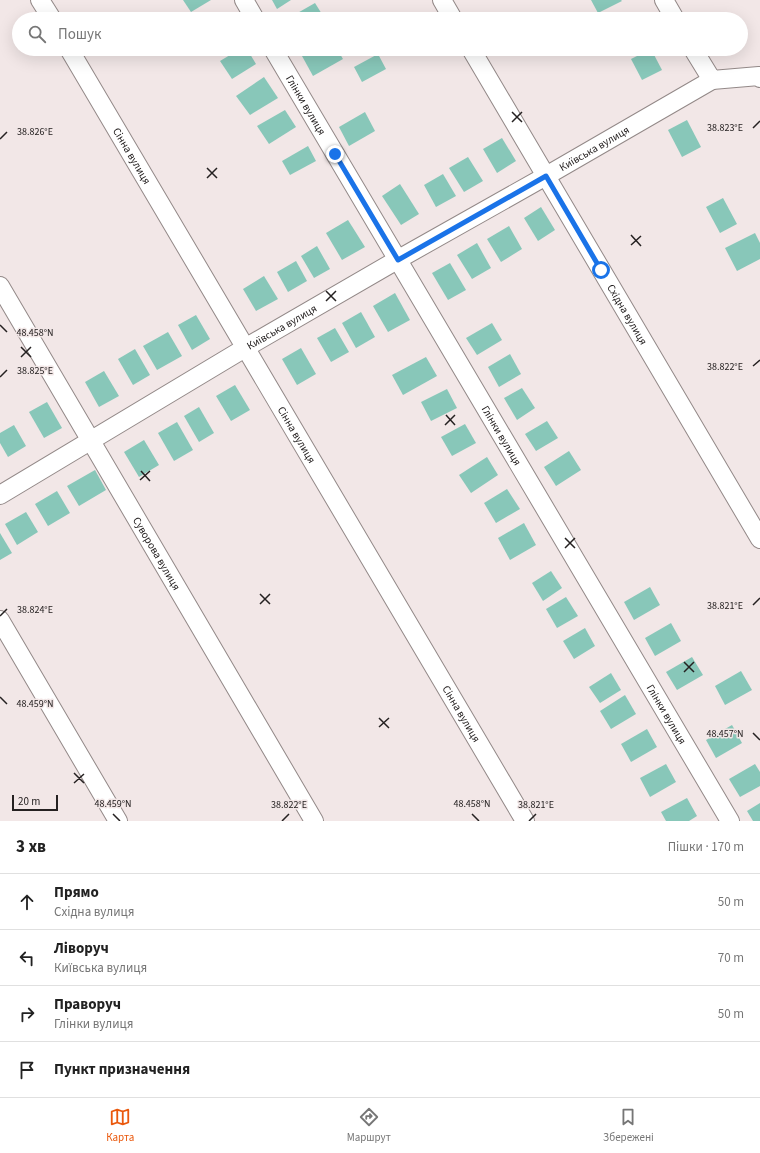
<!DOCTYPE html>
<html lang="uk">
<head>
<meta charset="utf-8">
<style>
	body { margin:0; font-family:"Source Sans 3",sans-serif; background:#f6f6f6; color:#222 }
	.scale { position:absolute; left:12px; bottom:10px; width:46px; box-sizing:border-box; padding-left:4px; border:2px solid #252121; border-top:0; font-size:11px; line-height:14px; white-space:nowrap; color:#252121; -webkit-text-stroke:3px #f2e7e7; paint-order:stroke }
	.stop { position:absolute; width:12px; height:12px; margin:-9px; border:3px solid #1a73e8; border-radius:50%; background:#fff }
	.stop.end { background:#1a73e8; border-color:#fff; box-shadow:0 1px 4px #0008 }
	.list { margin:0; padding:0; list-style:none }
	h2 { display:flex; justify-content:space-between; align-items:center; height:52px; margin:0; padding:0 16px; font-size:17px }
	h2 small { font-size:13px; font-weight:400; color:#767676 }
	.list li { display:grid; grid-template-columns:26px 1fr auto; gap:12px; align-items:center; box-sizing:border-box; height:56px; padding:0 16px; border-top:1px solid #e0e0e0 }
	.list b { display:block; font-size:15px; white-space:nowrap }
	.list p { margin:0; font-size:13px; white-space:nowrap; color:#767676 }
	.list em { font-size:13px; font-style:normal; color:#767676 }
	.icon { flex:none; width:22px; height:22px; fill:none; stroke:currentColor; stroke-width:2; stroke-linecap:round; stroke-linejoin:round }
	.map { position:relative; flex:none; width:760px; height:821px; overflow:hidden }
	.search { position:absolute; background:#fff; box-shadow:0 4px 16px #0002; left:12px; right:12px; top:12px; height:44px; display:flex; align-items:center; gap:10px; box-sizing:border-box; padding:0 14px; border-radius:22px; color:#767676; font-size:15px }
	.sheet { height:276px; background:#fff }
	nav { display:flex; justify-content:space-around; align-items:center; box-sizing:border-box; height:56px; border-top:1px solid #e0e0e0; background:#fff; font-size:11px; color:#767676 }
	nav a { display:grid; justify-items:center; gap:2px }
	nav .on { color:#ea580c }
	.map>svg:first-child { display:block }
	.building { fill:#88c7b9 }
	.lines { fill:none; stroke-linecap:round; stroke-linejoin:round }
	.minor-casing { stroke:#938988; stroke-width:20 }
	.minor { stroke:#fff; stroke-width:18 }
	.route { stroke:#1a73e8; stroke-width:5 }
	.ticks { fill:none; stroke:#252121; stroke-width:1.5 }
	.labels { text-anchor:middle; dominant-baseline:central; stroke-width:3; stroke-linejoin:round; paint-order:stroke }
	.street-label { font-size:11px; fill:#252121; stroke:#f2e7e7 }
	.ticks-label { font-size:10px; text-anchor:middle; fill:#252121; stroke:#f2e7e7; stroke-width:3; stroke-linejoin:round; paint-order:stroke }
</style>
</head>
<body>
<div class="map">
<svg width="760" height="821" viewBox="0 0 760 821">
	<rect width="100%" height="100%" fill="#f2e7e7"/>
	<g class="building">
		<path d="M183,0H211L191,12Z"/>
		<path d="M272,0H291L277,9Z"/>
		<path d="M591,0H621L622,1L598,13Z"/>
		<path d="M315,3L325,19H287Z"/>
		<path d="M223,12L228,19H211Z"/>
		<path d="M631,15L633,19H624Z"/>
		<path d="M240,49H247L256,64L232,79L220,61Z"/>
		<path d="M313,49H337L343,59L313,76L302,56Z"/>
		<path d="M651,49L662,70L642,80L631,59Z"/>
		<path d="M378,54L386,69L362,82L354,67Z"/>
		<path d="M264,77L278,98L250,115L236,96Z"/>
		<path d="M285,110L296,127L269,144L257,126Z"/>
		<path d="M365,112L375,131L349,146L339,127Z"/>
		<path d="M687,120L701,147L682,157L668,130Z"/>
		<path d="M502,138L516,161L497,173L483,149Z"/>
		<path d="M308,146L316,161L290,175L282,161Z"/>
		<path d="M468,157L483,181L464,192L449,168Z"/>
		<path d="M443,174L456,196L436,207L424,185Z"/>
		<path d="M400,184L419,214L401,225L382,196Z"/>
		<path d="M723,198L737,224L720,233L706,207Z"/>
		<path d="M541,207L555,230L538,241L524,218Z"/>
		<path d="M348,220L365,247L342,260L326,233Z"/>
		<path d="M509,226L522,249L501,262L487,239Z"/>
		<path d="M755,233L760,243V259L737,271L725,248Z"/>
		<path d="M477,243L491,268L472,279L457,255Z"/>
		<path d="M317,246L330,269L314,278L301,256Z"/>
		<path d="M296,261L307,281L288,292L277,272Z"/>
		<path d="M450,263L466,290L448,300L432,273Z"/>
		<path d="M264,276L278,299L256,311L243,289Z"/>
		<path d="M395,293L410,320L388,332L373,306Z"/>
		<path d="M361,312L375,337L356,348L342,323Z"/>
		<path d="M196,315L210,339L192,350L178,325Z"/>
		<path d="M492,323L502,340L477,355L466,338Z"/>
		<path d="M335,328L349,352L331,362L317,338Z"/>
		<path d="M168,332L182,356L157,370L143,346Z"/>
		<path d="M301,348L316,374L297,385L282,359Z"/>
		<path d="M135,349L150,375L133,385L118,359Z"/>
		<path d="M510,354L521,374L499,387L488,367Z"/>
		<path d="M426,357L437,376L403,395L392,375Z"/>
		<path d="M104,371L119,396L99,407L85,382Z"/>
		<path d="M235,385L250,410L231,421L216,396Z"/>
		<path d="M522,388L535,408L517,420L504,398Z"/>
		<path d="M447,389L457,408L431,421L421,402Z"/>
		<path d="M47,402L62,428L44,438L29,412Z"/>
		<path d="M199,407L214,433L199,442L184,416Z"/>
		<path d="M547,421L558,438L536,451L525,434Z"/>
		<path d="M177,422L193,450L174,461L158,433Z"/>
		<path d="M465,424L476,443L452,456L441,437Z"/>
		<path d="M14,425L26,446L8,457L0,443V433Z"/>
		<path d="M144,440L159,465L139,477L124,452Z"/>
		<path d="M569,451L581,470L556,486L544,467Z"/>
		<path d="M487,457L498,475L471,493L459,475Z"/>
		<path d="M95,470L106,490L79,506L67,486Z"/>
		<path d="M507,489L520,509L496,523L484,503Z"/>
		<path d="M57,491L70,513L48,526L35,504Z"/>
		<path d="M26,512L38,532L17,545L5,524Z"/>
		<path d="M524,523L536,545L510,560L498,538Z"/>
		<path d="M0,533L12,553L0,560Z"/>
		<path d="M551,571L562,588L543,601L532,583Z"/>
		<path d="M650,587L660,605L634,620L624,602Z"/>
		<path d="M566,597L578,616L557,628L546,609Z"/>
		<path d="M671,623L681,641L655,656L645,638Z"/>
		<path d="M585,628L595,646L574,659L563,641Z"/>
		<path d="M692,657L703,675L677,690L666,672Z"/>
		<path d="M741,671L752,690L725,705L715,686Z"/>
		<path d="M611,673L621,690L600,703L589,687Z"/>
		<path d="M625,695L636,714L611,729L600,711Z"/>
		<path d="M732,725L742,743L716,758L706,740Z"/>
		<path d="M647,729L657,747L631,762L621,744Z"/>
		<path d="M666,764L676,782L650,797L640,778Z"/>
		<path d="M755,764L760,772V786L740,797L729,779Z"/>
		<path d="M687,798L697,816L689,821H666L661,812Z"/>
		<path d="M760,803V821H753L747,811Z"/>
	</g>
	<g class="lines">
		<g class="minor-casing">
			<g id="minor">
				<path d="M40,0L52,19"/>
				<path d="M244,0L255,19"/>
				<path d="M442,0L453,19"/>
				<path d="M664,0L675,19"/>
				<path id="s1" d="M69,49L525,821"/>
				<path id="s2" d="M273,49L730,821"/>
				<path id="s3" d="M471,49L760,539"/>
				<path d="M693,49L712,80L759,76L760,78"/>
				<path id="s4" d="M0,286L314,821"/>
				<path id="s5" d="M0,495L245,348L397,260L546,176L712,80"/>
				<path d="M0,620L118,821"/>
			</g>
		</g>
		<use href="#minor" class="minor"/>
	</g>
	<g class="lines">
		<path class="route" d="M335,154L398,260L546,176L601,270"/>
	</g>
	<path class="ticks" d="M512,112L522,122M512,122L522,112M753,128L760,121M0,139L7,132M207,168L217,178M207,178L217,168M631,235L641,246M631,245L641,236M326,291L336,301M326,301L336,291M0,325L7,332M21,347L31,357M21,357L31,347M753,366L760,360M0,377L7,370M446,415L455,425M445,425L455,415M141,471L150,481M140,480L150,471M565,538L575,548M565,548L575,538M260,594L270,604M260,604L270,594M753,605L760,598M0,616L7,609M684,662L694,672M684,672L694,662M0,697L7,704M379,718L389,728M379,727L389,718M753,733L760,740M74,773L84,783M74,783L84,774M113,814L120,821M472,814L479,821M282,821L289,814M529,821L536,814"/>
	<g class="labels">
		<g class="street-label">
			<text stroke="none"><textPath href="#s2" startOffset="65">Глінки вулиця</textPath></text>
			<text stroke="none"><textPath href="#s5" startOffset="688">Київська вулиця</textPath></text>
			<text stroke="none"><textPath href="#s1" startOffset="124">Сінна вулиця</textPath></text>
			<text stroke="none"><textPath href="#s3" startOffset="308">Східна вулиця</textPath></text>
			<text stroke="none"><textPath href="#s5" startOffset="328">Київська вулиця</textPath></text>
			<text stroke="none"><textPath href="#s1" startOffset="448">Сінна вулиця</textPath></text>
			<text stroke="none"><textPath href="#s2" startOffset="449">Глінки вулиця</textPath></text>
			<text stroke="none"><textPath href="#s4" startOffset="310">Суворова вулиця</textPath></text>
			<text stroke="none"><textPath href="#s1" startOffset="772">Сінна вулиця</textPath></text>
			<text stroke="none"><textPath href="#s2" startOffset="773">Глінки вулиця</textPath></text>
		</g>
	</g>
	<g class="ticks-label">
		<text x="725" y="131">38.823°E</text>
		<text x="35" y="135">38.826°E</text>
		<text x="35" y="336">48.458°N</text>
		<text x="725" y="370">38.822°E</text>
		<text x="35" y="374">38.825°E</text>
		<text x="725" y="609">38.821°E</text>
		<text x="35" y="613">38.824°E</text>
		<text x="35" y="707">48.459°N</text>
		<text x="725" y="737">48.457°N</text>
		<text x="113" y="807">48.459°N</text>
		<text x="472" y="807">48.458°N</text>
		<text x="289" y="808">38.822°E</text>
		<text x="536" y="808">38.821°E</text>
	</g>
</svg>
<div class="scale">20 m</div>
<div class="stop" style="left:601px;top:270px"></div>
<div class="stop end" style="left:335px;top:154px"></div>
<div class="search"><svg class="icon" aria-label="search" viewBox="0 0 24 24"><circle cx="10" cy="10" r="6"/><path d="M15 15l6 6"/></svg>Пошук</div>
</div>
<section class="sheet">
<h2>3 хв<small>Пішки · 170 m</small></h2>
<ul class="list">
<li><svg class="icon" aria-label="ahead" viewBox="0 0 24 24"><path d="M12 20V5M6 11l6-6 6 6"/></svg><div><b>Прямо</b><p>Східна вулиця</p></div><em>50 m</em></li>
<li><svg class="icon" aria-label="left" viewBox="0 0 24 24"><path d="M17 20v-9H6M10 6l-5 5 5 5"/></svg><div><b>Ліворуч</b><p>Київська вулиця</p></div><em>70 m</em></li>
<li><svg class="icon" aria-label="right" viewBox="0 0 24 24"><path d="M7 20v-9h11M14 6l5 5-5 5"/></svg><div><b>Праворуч</b><p>Глінки вулиця</p></div><em>50 m</em></li>
<li><svg class="icon" aria-label="arrive" viewBox="0 0 24 24"><path d="M6 21V4h12l-3 4 3 4H6"/></svg><div><b>Пункт призначення</b></div></li>
</ul>
</section>
<nav>
<a class="on"><svg class="icon" aria-label="map" viewBox="0 0 24 24"><path d="M3 6l6-2 6 2 6-2v14l-6 2-6-2-6 2zM9 4v14M15 6v14"/></svg>Карта</a>
<a><svg class="icon" aria-label="directions" viewBox="0 0 24 24"><path d="M12 3l9 9-9 9-9-9zM9 14v-3h6M13 9l2 2-2 2"/></svg>Маршрут</a>
<a><svg class="icon" aria-label="saved" viewBox="0 0 24 24"><path d="M7 4h10v16l-5-4-5 4z"/></svg>Збережені</a>
</nav>
</body>
</html>
